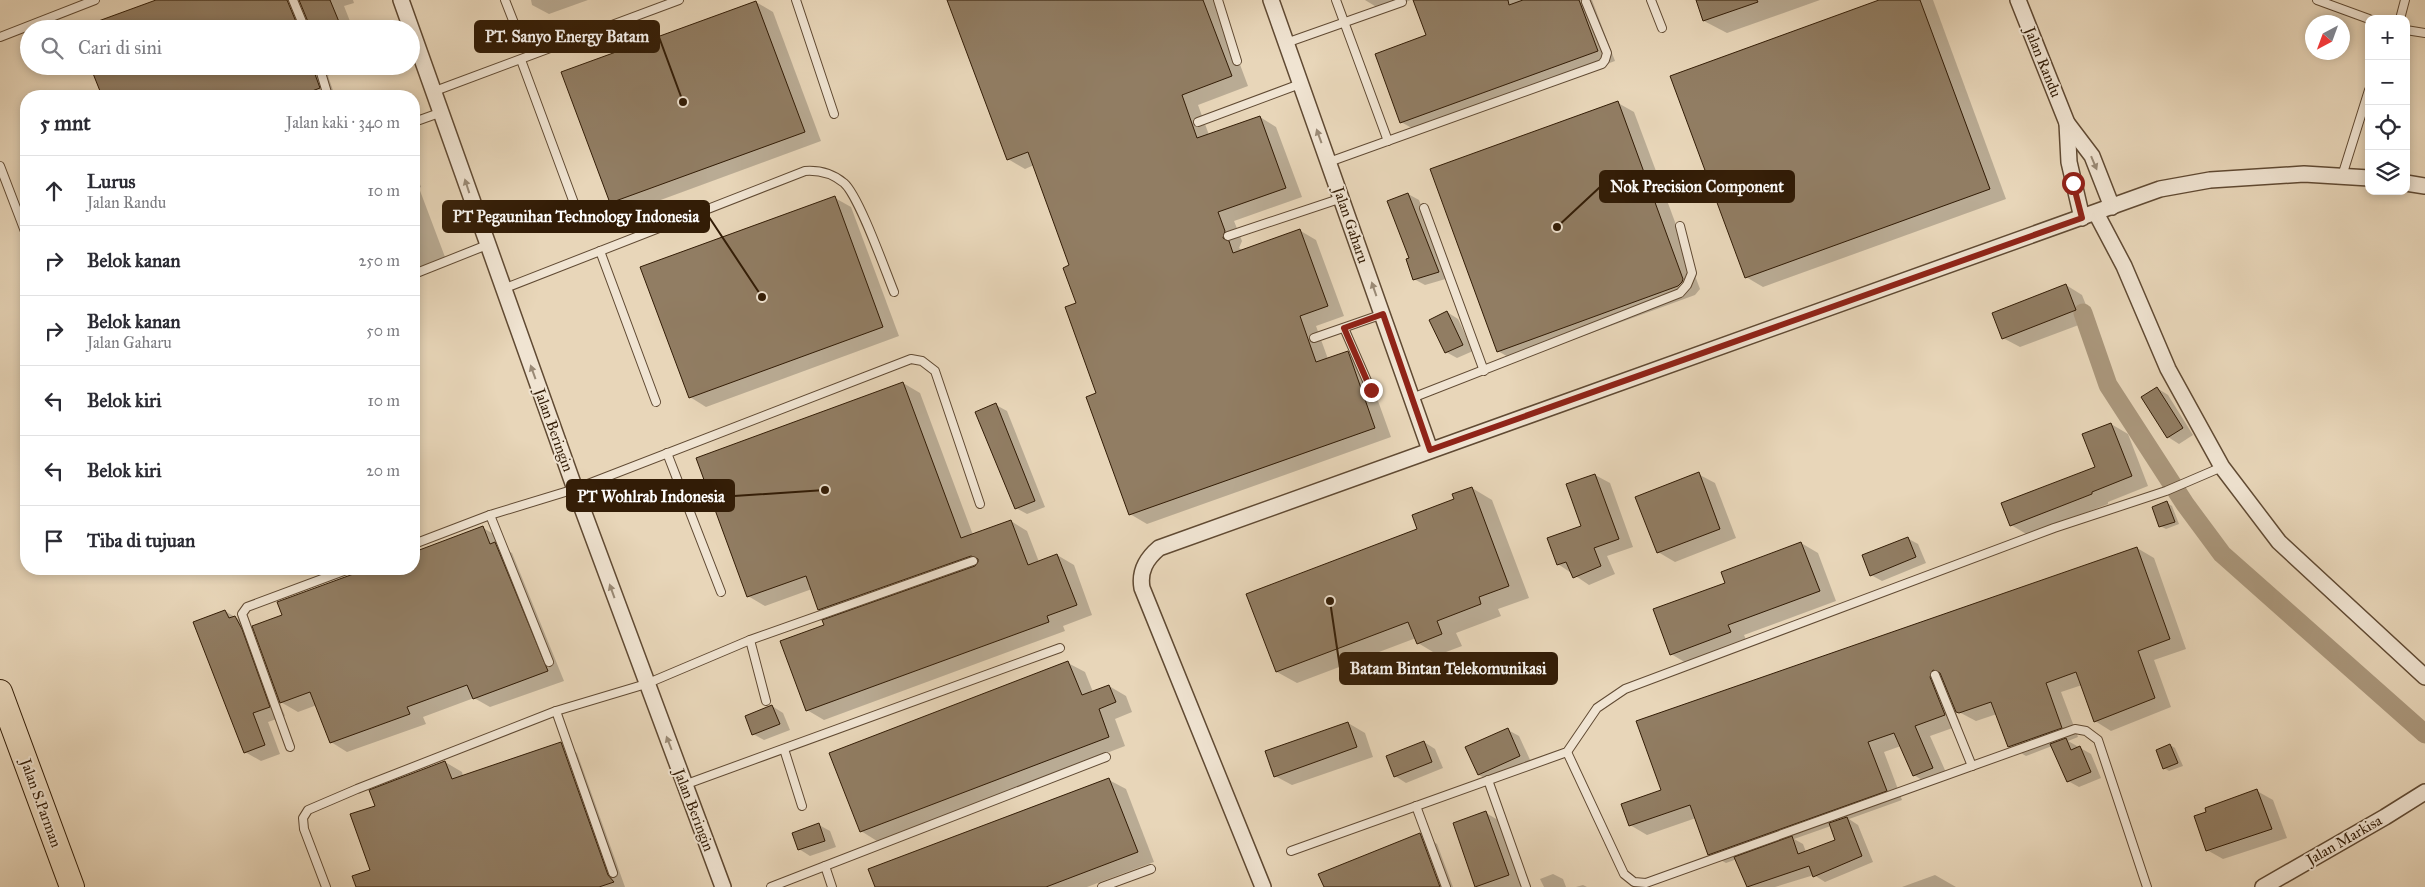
<!DOCTYPE html>
<html lang="id">
<head>
<meta charset="utf-8">
<style>
	body { margin:0; font-family:"IM FELL Great Primer",serif; background:#f2f2f3; color:#2b2b33 }
	.controls { position:absolute; right:15px; top:15px; display:grid; overflow:hidden; border-radius:10px; box-shadow:0 2px 8px #0003 }
	.controls button { width:45px; height:45px; display:grid; place-items:center; padding:0; border:0; border-bottom:1px solid #e1e1e2; background:#fff; color:#2b2b33; font:25px sans-serif }
	.compass { position:absolute; left:2305px; top:15px; width:45px; height:45px; border-radius:50%; background:#fff; box-shadow:0 2px 8px #0003; rotate:221deg }
	.stop { position:absolute; width:15px; height:15px; margin:-11px; border:4px solid #8f2418; border-radius:50%; background:#fff }
	.stop.end { background:#8f2418; border-color:#fff; box-shadow:0 1px 5px #0008 }
	.list { margin:0; padding:0; list-style:none }
	h2 { display:flex; justify-content:space-between; align-items:center; height:65px; margin:0; padding:0 20px; font-size:21px }
	h2 small { font-size:16px; font-weight:400; color:#7c7c81 }
	.list li { display:grid; grid-template-columns:32px 1fr auto; gap:15px; align-items:center; box-sizing:border-box; height:70px; padding:0 20px; border-top:1px solid #e1e1e2 }
	.list b { display:block; font-size:19px; white-space:nowrap }
	.list p { margin:0; font-size:16px; white-space:nowrap; color:#7c7c81 }
	.list em { font-size:16px; font-style:normal; color:#7c7c81 }
	.icon { flex:none; width:28px; height:28px; fill:none; stroke:currentColor; stroke-width:2; stroke-linecap:round; stroke-linejoin:round }
	.map { position:relative; flex:none; width:2425px; height:887px; overflow:hidden }
	.search { position:absolute; background:#fff; box-shadow:0 2px 8px #0003; left:20px; top:20px; width:400px; height:55px; display:flex; align-items:center; gap:12px; box-sizing:border-box; padding:0 18px; border-radius:28px; color:#7c7c81; font-size:19px }
	.panel { position:absolute; background:#fff; box-shadow:0 2px 8px #0003; left:20px; top:90px; width:400px; height:485px; border-radius:20px }
	.map>svg:first-child { display:block }
	.shadow { fill:#0003; fill-rule:evenodd }
	.lines { fill:none; stroke-linecap:round; stroke-linejoin:round }
	.canal { stroke:#aa977c; stroke-width:19 }
	.building { fill:#917d63; stroke:#321c06 }
	.lane-casing { stroke:#604a33; stroke-width:10 }
	.street-casing { stroke:#604a33; stroke-width:18 }
	.primary-casing { stroke:#321c06; stroke-width:26 }
	.lane { stroke:#f0e4d2; stroke-width:8 }
	.street { stroke:#f0e4d2; stroke-width:15 }
	.primary { stroke:#e8d6b9; stroke-width:24 }
	.oneway { fill:#9a8a76 }
	.route { stroke:#8f2418; stroke-width:6 }
	.labels { text-anchor:middle; dominant-baseline:central; stroke-width:4; stroke-linejoin:round; paint-order:stroke }
	.street-label { font-size:15px; fill:#321c06; stroke:#f0e4d2 }
	.leader { fill:none; stroke:#321c06; stroke-width:2 }
	.callout-dot { fill:#321c06; stroke:#f0e4d2; stroke-width:2 }
	.callout { fill:#321c06; stroke:#321c06; stroke-width:2 }
	.callout-label { font-size:16px; text-anchor:middle; font-weight:bold; fill:#fff }
</style>
</head>
<body>
<div class="map">
<svg width="2425" height="887" viewBox="0 0 2425 887">
	<rect width="100%" height="100%" fill="#e8d6b9"/>
	<filter id="stains"><feTurbulence type="fractalNoise" baseFrequency=".004" numOctaves="4"/><feColorMatrix values="0 0 0 0 .2 0 0 0 0 .09 0 0 0 0 .02 0 0 0 .5 -.17"/></filter>
	<radialGradient id="worn" r=".72"><stop offset=".6" stop-color="#630" stop-opacity="0"/><stop offset="1" stop-color="#630" stop-opacity=".3"/></radialGradient>
	<g class="shadow">
		<path d="M159,0H353L354,3L344,6L353,29H81Z"/>
		<path d="M531,0H588L549,14L532,5Z"/>
		<path d="M948,0H1216L1248,86L1198,105L1209,135L1260,117L1276,127L1302,197L1234,221L1242,241L1239,248L1242,250L1299,230L1316,240L1344,316L1316,326L1328,359L1347,352L1364,362L1391,437L1147,524L1130,514L1098,394L1071,266L1034,165L1025,169L1008,159Z"/>
		<path d="M1365,0H1411L1383,11Z"/>
		<path d="M1415,0H1592L1615,61L1419,132L1401,122L1428,36Z"/>
		<path d="M1697,0H1820L1727,33L1704,21Z"/>
		<path d="M1883,0H1933L2006,199L1763,287L1746,277Z"/>
		<path d="M756,2L773,12L821,141L628,212L611,202Z"/>
		<path d="M92,66H350L340,71L335,69L328,76L335,96H103Z"/>
		<path d="M1618,103L1634,112L1700,289L1695,295L1515,361L1498,351Z"/>
		<path d="M414,167L421,187L419,188L445,257L414,269Z"/>
		<path d="M1408,194L1419,200L1449,278L1425,285L1414,279Z"/>
		<path d="M835,198L851,207L899,336L706,407L690,397Z"/>
		<path d="M2066,285L2082,295L2092,320L2020,347L2003,338Z"/>
		<path d="M1447,312L1458,319L1473,351L1457,358L1446,352Z"/>
		<path d="M903,383L920,393L973,535L1011,521L1027,531L1039,562L1057,555L1074,565L1092,615L1063,626L1065,631L824,720L807,710L826,626L834,618L819,609L812,589L765,606L748,596Z"/>
		<path d="M2157,388L2168,395L2193,435L2179,444L2168,437Z"/>
		<path d="M996,405L1007,411L1045,507L1027,514L1016,508Z"/>
		<path d="M2111,424L2128,434L2148,486L2108,502V504L2028,535L2011,525L2097,468Z"/>
		<path d="M1698,474L1715,483L1736,538L1675,562L1658,552Z"/>
		<path d="M1595,475L1610,483L1633,547L1607,556L1615,574L1589,585L1558,564L1582,527Z"/>
		<path d="M1472,488L1492,500L1529,598L1498,609L1501,616L1456,633L1462,646L1438,655L1418,643L1416,638L1297,683L1277,672L1419,530Z"/>
		<path d="M2167,503L2172,506L2179,524L2166,529L2160,526Z"/>
		<path d="M483,528L499,537L504,549L512,553L564,681L490,707L474,698L423,717L426,724L347,752L331,742L317,705L298,712L279,701L285,716L268,722L280,754L261,761L245,752L225,611L250,626L263,660L283,616L279,603L371,569H414V553Z"/>
		<path d="M1907,538L1918,544L1926,563L1882,581L1871,575Z"/>
		<path d="M1801,543L1818,553L1836,601L1744,635L1747,642L1688,664L1671,654L1726,584Z"/>
		<path d="M2137,548L2154,558L2186,649L2154,660L2171,707L2111,731L2095,721L2082,685L2061,692L2078,737L2068,741L2091,754L2101,778L2079,787L2068,781L2052,746L2026,756L2009,746L1997,714L1976,721L1955,710L1961,725L1930,736L1948,777L1930,785L1914,775L1901,746L1884,752L1902,800L1849,819L1858,825L1873,862L1825,882L1814,875L1775,887H1749L1737,859L1726,863L1710,854L1696,818L1647,835L1630,825L1662,791ZM1831,826L1837,841L1806,852L1803,844L1794,839Z"/>
		<path d="M1068,663L1085,672L1093,692L1109,686L1126,696L1132,712L1115,719L1125,746L877,841L861,831Z"/>
		<path d="M772,706L783,713L790,730L764,740L753,734Z"/>
		<path d="M1348,723L1365,733L1373,757L1292,785L1275,776Z"/>
		<path d="M1508,730L1519,736L1531,762L1490,781L1479,775L1467,748Z"/>
		<path d="M1424,742L1435,749L1443,768L1406,783L1395,776Z"/>
		<path d="M561,743L577,753L625,887H357L372,871L377,806L445,762L462,772L463,776Z"/>
		<path d="M2170,745L2175,748L2183,766L2169,771L2164,768Z"/>
		<path d="M1109,780L1126,789L1154,862L1087,887H876Z"/>
		<path d="M2257,791L2273,800L2287,838L2223,859L2207,850Z"/>
		<path d="M1486,813L1503,823L1525,885L1519,887H1477L1454,824Z"/>
		<path d="M819,825L830,831L836,847L810,856L799,849Z"/>
		<path d="M1420,834L1437,844L1453,887H1325Z"/>
		<path d="M1553,874L1563,879L1566,887H1544L1540,879Z"/>
		<path d="M1935,875L1956,887H1902Z"/>
		<path d="M1583,885L1587,887H1576Z"/>
	</g>
	<g class="lines">
		<path class="canal" d="M2083,313L2108,385L2185,504L2222,554L2425,734"/>
	</g>
	<g class="building">
		<path d="M156,0H287L299,29H82V27Z"/>
		<path d="M299,0H330L342,29H311Z"/>
		<path d="M947,0H1203L1232,76L1182,95L1197,138L1260,116L1286,188L1218,212L1225,231L1223,238L1229,241L1233,253L1300,229L1328,306L1300,316L1316,362L1348,351L1375,428L1129,515L1086,397L1096,393L1065,307L1076,303L1063,268L1069,265L1028,152L1007,160Z"/>
		<path d="M1413,0H1508L1509,5L1523,0H1579L1598,51L1400,123L1375,54L1426,35Z"/>
		<path d="M1696,0H1757L1758,2L1703,21Z"/>
		<path d="M1879,0H1920L1990,189L1745,278L1670,76Z"/>
		<path d="M756,1L805,132L610,203L561,72Z"/>
		<path d="M90,66H312L320,88L299,96H102Z"/>
		<path d="M1618,101L1683,279L1682,282L1678,286L1497,352L1430,169Z"/>
		<path d="M1408,193L1439,272L1413,280L1406,259L1409,258L1387,201Z"/>
		<path d="M835,196L883,327L689,398L640,267Z"/>
		<path d="M2066,284L2076,310L2002,339L1992,313Z"/>
		<path d="M1447,311L1463,345L1445,353L1429,320Z"/>
		<path d="M903,382L961,538L1011,520L1028,565L1057,554L1077,605L1047,616L1049,622L806,711L780,641L824,625L822,620L975,566L978,562V559L971,556L818,610L806,576L747,597L696,458Z"/>
		<path d="M2157,387L2183,428L2167,438L2141,397Z"/>
		<path d="M996,403L1035,501L1015,509L975,412Z"/>
		<path d="M2111,423L2132,476L2092,492V494L2010,526L2001,503L2095,467L2082,434Z"/>
		<path d="M1699,472L1720,529L1657,553L1635,497Z"/>
		<path d="M1595,474L1619,539L1594,548L1601,566L1573,578L1566,562L1557,565L1547,538L1581,526L1566,484Z"/>
		<path d="M1472,487L1509,586L1479,597L1481,604L1437,621L1442,634L1417,644L1408,622L1276,672L1246,594L1417,529L1412,515L1454,499L1452,494Z"/>
		<path d="M2167,501L2175,522L2159,527L2152,507Z"/>
		<path d="M483,526L490,544L495,542L548,671L473,699L467,685L407,707L410,714L330,743L310,692L280,703L252,626L282,615L277,602L367,569H414V552Z"/>
		<path d="M1908,537L1916,557L1870,576L1862,555Z"/>
		<path d="M1801,542L1820,591L1728,625L1731,632L1670,655L1653,609L1725,583L1721,572Z"/>
		<path d="M2137,547L2170,639L2138,651L2155,698L2094,722L2076,672L2046,683L2062,728L2008,747L1991,702L1959,713L1956,712L1940,673L1933,670L1930,677L1945,715L1915,726L1933,768L1913,776L1894,733L1868,742L1887,791L1708,855L1690,805L1629,826L1621,804L1661,790L1636,721Z"/>
		<path d="M225,610L229,618L235,616L242,629L270,707L253,713L265,745L244,753L193,622Z"/>
		<path d="M1068,661L1082,695L1109,685L1116,702L1099,709L1109,737L860,832L829,753Z"/>
		<path d="M772,705L780,724L752,735L745,716Z"/>
		<path d="M1348,722L1357,747L1274,777L1265,751Z"/>
		<path d="M1508,728L1520,756L1478,775L1465,747Z"/>
		<path d="M2066,738L2071,750L2080,746L2091,772L2067,782L2050,744Z"/>
		<path d="M1424,741L1432,762L1394,777L1386,756Z"/>
		<path d="M561,742L608,875L614,882L599,887H356L352,876L370,870L350,814L375,806L369,790L445,761L452,779Z"/>
		<path d="M2170,744L2178,763L2163,769L2156,750Z"/>
		<path d="M1109,778L1138,852L1046,887H875L868,869Z"/>
		<path d="M2257,789L2272,829L2206,851L2194,816L2206,812L2205,808Z"/>
		<path d="M1486,811L1509,875L1475,887L1453,823Z"/>
		<path d="M1847,817L1862,856L1813,877L1809,866L1747,887L1734,857L1792,836L1798,854L1835,840L1829,823Z"/>
		<path d="M819,823L825,841L798,850L792,833Z"/>
		<path d="M1420,833L1440,887H1324L1318,874Z"/>
	</g>
	<g class="lines">
		<g class="lane-casing">
			<g id="lane">
				<path d="M293,0L305,29"/>
				<path d="M505,0L516,28"/>
				<path d="M796,0L834,114"/>
				<path d="M1218,0L1237,61"/>
				<path d="M1336,0L1388,141"/>
				<path d="M1651,0L1662,28"/>
				<path d="M2317,0L2369,19"/>
				<path d="M2400,19L2405,0"/>
				<path d="M2406,30L2425,33"/>
				<path d="M0,37L95,0"/>
				<path d="M1286,43L1402,2"/>
				<path d="M521,60L574,203"/>
				<path d="M319,66L328,96"/>
				<path d="M435,91L679,0"/>
				<path d="M414,122L442,112"/>
				<path d="M1198,122L1300,84"/>
				<path d="M1329,162L1602,64L1605,60L1607,53L1586,2"/>
				<path d="M0,166L26,234"/>
				<path d="M2342,176L2369,90"/>
				<path d="M1424,208L1484,371"/>
				<path d="M1228,236L1342,198"/>
				<path d="M600,251L656,402"/>
				<path d="M414,274L487,245"/>
				<path d="M503,289L805,171C819,170 833,174 844,183C859,196 885,270 894,292"/>
				<path d="M1344,328L1371,390"/>
				<path d="M1314,338L1383,314"/>
				<path d="M1412,398L1680,293L1687,285L1692,273L1680,226"/>
				<path d="M667,453L721,592"/>
				<path d="M490,515L549,662"/>
				<path d="M414,544L490,515L575,489L911,359L922,361L935,371L980,504"/>
				<path d="M750,640L766,701"/>
				<path d="M1935,675L1972,766"/>
				<path d="M556,711L613,873"/>
				<path d="M290,747L242,614L247,607L349,569"/>
				<path d="M784,749L802,806"/>
				<path d="M1567,752L1624,874L1634,882L1646,883L2075,729L2086,731L2098,740L2147,887"/>
				<path d="M1488,780L1526,887"/>
				<path d="M684,785L1060,648"/>
				<path d="M1416,806L1446,887"/>
				<path d="M1291,851L1567,752L1597,708L1625,689L2054,528L2166,491L2222,467"/>
				<path d="M825,866L832,887"/>
				<path d="M326,887L304,829L303,818L308,810L357,789L556,711L646,684L750,640L973,561"/>
				<path d="M771,887L1106,757"/>
				<path d="M1102,887L1151,869"/>
			</g>
		</g>
		<g class="street-casing">
			<g id="street">
				<path d="M401,0L575,489L723,887"/>
				<path d="M1271,0L1430,450"/>
				<path d="M2018,0L2067,123L2092,156L2112,207"/>
				<path d="M2067,123L2069,162L2082,218"/>
				<path d="M2406,183L2425,186"/>
				<path d="M2096,213L2124,266L2168,369L2222,467L2279,542L2425,677"/>
				<path d="M1263,887L1142,588C1139,571 1146,559 1159,548L2160,189L2210,180L2304,174L2369,178"/>
				<path d="M2263,887L2385,817L2425,792"/>
			</g>
		</g>
		<g class="primary-casing">
			<path id="primary" d="M0,692L72,887"/>
		</g>
		<use href="#lane" class="lane"/>
		<use href="#street" class="street"/>
		<use href="#primary" class="primary"/>
	</g>
	<defs><path id="oneway-solid" d="M-6-.8H1V-3.2L6.5 0L1 3.2V.8H-6Z" transform="scale(1.25)"/></defs>
	<g class="oneway">
		<use href="#oneway-solid" transform="translate(1319 136) rotate(-110)"/>
		<use href="#oneway-solid" transform="translate(2094 163) rotate(67)"/>
		<use href="#oneway-solid" transform="translate(467 186) rotate(-108)"/>
		<use href="#oneway-solid" transform="translate(1374 289) rotate(-109)"/>
		<use href="#oneway-solid" transform="translate(533 372) rotate(-110)"/>
		<use href="#oneway-solid" transform="translate(612 591) rotate(-110)"/>
		<use href="#oneway-solid" transform="translate(669 743) rotate(-111)"/>
	</g>
	<g class="lines">
		<path class="route" d="M1371,390L1344,328L1383,314L1430,450L2082,218L2073,183"/>
	</g>
	<g class="labels">
		<g class="street-label">
			<text transform="translate(2043 62) rotate(68)">Jalan Randu</text>
			<text transform="translate(1351 225) rotate(71)">Jalan Gaharu</text>
			<text transform="translate(554 430) rotate(70)">Jalan Beringin</text>
			<text transform="translate(41 803) rotate(70)">Jalan S.Parman</text>
			<text transform="translate(694 810) rotate(69)">Jalan Beringin</text>
			<text transform="translate(2344 840) rotate(-30)">Jalan Markisa</text>
		</g>
	</g>
	<path class="leader" d="M683 102L659 37M1557 227L1600 187M762 297L709 217M825 490L734 496M1330 601L1340 668"/>
	<g class="callout-dot">
		<circle cx="683" cy="102" r="5"/>
		<circle cx="1557" cy="227" r="5"/>
		<circle cx="762" cy="297" r="5"/>
		<circle cx="825" cy="490" r="5"/>
		<circle cx="1330" cy="601" r="5"/>
	</g>
	<g class="callout">
		<rect x="475" y="21" width="184" height="31" rx="5"/>
		<rect x="1600" y="171" width="194" height="31" rx="5"/>
		<rect x="443" y="201" width="266" height="31" rx="5"/>
		<rect x="567" y="480" width="167" height="31" rx="5"/>
		<rect x="1340" y="653" width="217" height="31" rx="5"/>
	</g>
	<g class="callout-label">
		<text x="567" y="42">PT. Sanyo Energy Batam</text>
		<text x="1697" y="192">Nok Precision Component</text>
		<text x="576" y="222">PT Pegaunihan Technology Indonesia</text>
		<text x="651" y="502">PT Wohlrab Indonesia</text>
		<text x="1448" y="674">Batam Bintan Telekomunikasi</text>
	</g>
	<rect width="100%" height="100%" filter="url(#stains)"/>
	<rect width="100%" height="100%" fill="url(#worn)"/>
</svg>
<div class="controls">
<button>+</button>
<button>−</button>
<button><svg class="icon" aria-label="locate" viewBox="0 0 24 24"><circle cx="12" cy="12" r="6"/><path d="M12 2v4M12 18v4M2 12h4M18 12h4"/></svg></button>
<button><svg class="icon" aria-label="layers" viewBox="0 0 24 24"><path d="M12 4l9 5-9 5-9-5zM3 14l9 5 9-5"/></svg></button>
</div>
<svg class="compass" viewBox="-18 -18 36 36"><path d="M0-13l5 13h-10z" fill="#e53935"/><path d="M0 13l5-13h-10z" fill="#7c7c81"/></svg>
<div class="stop" style="left:2073px;top:183px"></div>
<div class="stop end" style="left:1371px;top:390px"></div>
<div class="search"><svg class="icon" aria-label="search" viewBox="0 0 24 24"><circle cx="10" cy="10" r="6"/><path d="M15 15l6 6"/></svg>Cari di sini</div>
<section class="panel">
<h2>5 mnt<small>Jalan kaki · 340 m</small></h2>
<ul class="list">
<li><svg class="icon" aria-label="ahead" viewBox="0 0 24 24"><path d="M12 20V5M6 11l6-6 6 6"/></svg><div><b>Lurus</b><p>Jalan Randu</p></div><em>10 m</em></li>
<li><svg class="icon" aria-label="right" viewBox="0 0 24 24"><path d="M7 20v-9h11M14 6l5 5-5 5"/></svg><div><b>Belok kanan</b></div><em>250 m</em></li>
<li><svg class="icon" aria-label="right" viewBox="0 0 24 24"><path d="M7 20v-9h11M14 6l5 5-5 5"/></svg><div><b>Belok kanan</b><p>Jalan Gaharu</p></div><em>50 m</em></li>
<li><svg class="icon" aria-label="left" viewBox="0 0 24 24"><path d="M17 20v-9H6M10 6l-5 5 5 5"/></svg><div><b>Belok kiri</b></div><em>10 m</em></li>
<li><svg class="icon" aria-label="left" viewBox="0 0 24 24"><path d="M17 20v-9H6M10 6l-5 5 5 5"/></svg><div><b>Belok kiri</b></div><em>20 m</em></li>
<li><svg class="icon" aria-label="arrive" viewBox="0 0 24 24"><path d="M6 21V4h12l-3 4 3 4H6"/></svg><div><b>Tiba di tujuan</b></div></li>
</ul>
</section>
</div>
</body>
</html>
